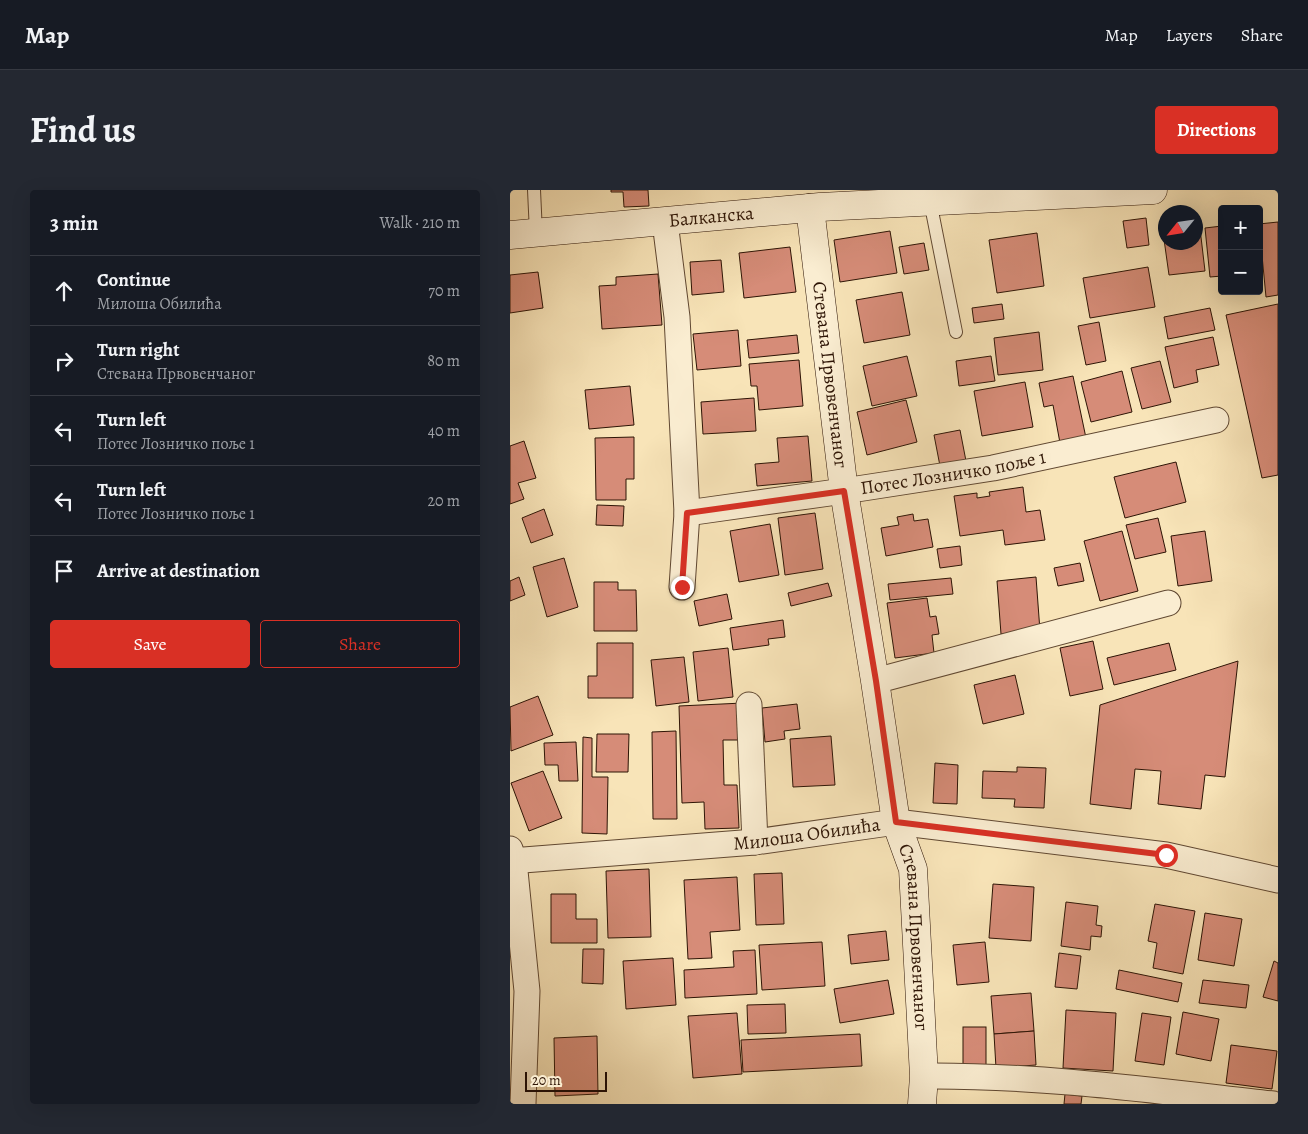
<!DOCTYPE html>
<html lang="en">
<head>
<meta charset="utf-8">
<style>
	body { margin:0; font-family:Alegreya,serif; background:#242831; color:#f1f3f6 }
	.controls { position:absolute; right:15px; top:15px; display:grid; overflow:hidden; border-radius:5px; box-shadow:0 5px 20px #0002 }
	.controls button { width:45px; height:45px; display:grid; place-items:center; padding:0; border:0; border-bottom:1px solid #363941; background:#171b24; color:#f1f3f6; font:25px sans-serif }
	.compass { position:absolute; left:648px; top:15px; width:45px; height:45px; border-radius:50%; background:#171b24; box-shadow:0 5px 20px #0002; rotate:240deg }
	.scale { position:absolute; left:15px; bottom:12px; width:82px; box-sizing:border-box; padding-left:5px; border:2px solid #2d1405; border-top:0; font-size:14px; line-height:18px; white-space:nowrap; color:#2d1405; -webkit-text-stroke:4px #faedd1; paint-order:stroke }
	.stop { position:absolute; width:15px; height:15px; margin:-11px; border:4px solid #d93025; border-radius:50%; background:#fff }
	.stop.end { background:#d93025; border-color:#fff; box-shadow:0 1px 5px #0008 }
	.list { margin:0; padding:0; list-style:none }
	h2 { display:flex; justify-content:space-between; align-items:center; height:65px; margin:0; padding:0 20px; font-size:21px }
	h2 small { font-size:16px; font-weight:400; color:#9ea1a6 }
	.list li { display:grid; grid-template-columns:32px 1fr auto; gap:15px; align-items:center; box-sizing:border-box; height:70px; padding:0 20px; border-top:1px solid #363941 }
	.list b { display:block; font-size:19px; white-space:nowrap }
	.list p { margin:0; font-size:16px; white-space:nowrap; color:#9ea1a6 }
	.list em { font-size:16px; font-style:normal; color:#9ea1a6 }
	.actions { display:flex; gap:10px; padding:15px 20px }
	.actions a { flex:1; padding:11px 0; border:1px solid #d93025; border-radius:5px; text-align:center; font-size:18px; color:#d93025 }
	.actions .main { background:#d93025; color:#fff }
	.icon { flex:none; width:28px; height:28px; fill:none; stroke:currentColor; stroke-width:2; stroke-linecap:round; stroke-linejoin:round }
	.map { position:relative; flex:none; width:768px; height:914px; overflow:hidden; border-radius:5px }
	header { display:flex; align-items:center; gap:30px; box-sizing:border-box; height:70px; padding:0 25px; background:#171b24; border-bottom:1px solid #363941 }
	header strong { font-size:24px }
	nav { display:flex; gap:28px; margin-inline-start:auto; font-size:18px }
	.intro { display:flex; align-items:center; justify-content:space-between; box-sizing:border-box; height:120px; padding:0 30px }
	h1 { margin:0; font-size:35px }
	.button { padding:12px 22px; border-radius:5px; background:#d93025; color:#fff; font-size:18px; font-weight:700 }
	main { display:flex; gap:30px; padding:0 30px }
	aside { flex:1; background:#171b24; border-radius:5px; box-shadow:0 5px 20px #0002 }
	.map>svg:first-child { display:block }
	.building { fill:#d68c78; stroke:#2d1405 }
	.lines { fill:none; stroke-linecap:round; stroke-linejoin:round }
	.lane-casing { stroke:#604832; stroke-width:14 }
	.street-casing { stroke:#604832; stroke-width:27 }
	.secondary-casing { stroke:#2d1405; stroke-width:29 }
	.lane { stroke:#faedd1; stroke-width:12 }
	.street { stroke:#faedd1; stroke-width:25 }
	.secondary { stroke:#faedd1; stroke-width:28 }
	.route { stroke:#d93025; stroke-width:6 }
	.labels { text-anchor:middle; dominant-baseline:central; stroke-width:4; stroke-linejoin:round; paint-order:stroke }
	.street-label { font-size:19px; fill:#2d1405; stroke:#faedd1 }
</style>
</head>
<body>
<header>
<strong>Map</strong>
<nav><a>Map</a><a>Layers</a><a>Share</a></nav>
</header>
<div class="intro"><h1>Find us</h1><a class="button">Directions</a></div>
<main>
<aside>
<h2>3 min<small>Walk · 210 m</small></h2>
<ul class="list">
<li><svg class="icon" aria-label="ahead" viewBox="0 0 24 24"><path d="M12 20V5M6 11l6-6 6 6"/></svg><div><b>Continue</b><p>Милоша Обилића</p></div><em>70 m</em></li>
<li><svg class="icon" aria-label="right" viewBox="0 0 24 24"><path d="M7 20v-9h11M14 6l5 5-5 5"/></svg><div><b>Turn right</b><p>Стевана Првовенчаног</p></div><em>80 m</em></li>
<li><svg class="icon" aria-label="left" viewBox="0 0 24 24"><path d="M17 20v-9H6M10 6l-5 5 5 5"/></svg><div><b>Turn left</b><p>Потес Лозничко поље 1</p></div><em>40 m</em></li>
<li><svg class="icon" aria-label="left" viewBox="0 0 24 24"><path d="M17 20v-9H6M10 6l-5 5 5 5"/></svg><div><b>Turn left</b><p>Потес Лозничко поље 1</p></div><em>20 m</em></li>
<li><svg class="icon" aria-label="arrive" viewBox="0 0 24 24"><path d="M6 21V4h12l-3 4 3 4H6"/></svg><div><b>Arrive at destination</b></div></li>
</ul>
<div class="actions"><a class="main">Save</a><a>Share</a></div>
</aside>
<div class="map">
<svg width="768" height="914" viewBox="0 0 768 914">
	<rect width="100%" height="100%" fill="#f8e4b8"/>
	<filter id="stains"><feTurbulence type="fractalNoise" baseFrequency=".004" numOctaves="4"/><feColorMatrix values="0 0 0 0 .2 0 0 0 0 .09 0 0 0 0 .02 0 0 0 .5 -.17"/></filter>
	<radialGradient id="worn" r=".72"><stop offset=".6" stop-color="#630" stop-opacity="0"/><stop offset="1" stop-color="#630" stop-opacity=".3"/></radialGradient>
	<g class="building">
		<path d="M101,0H138L139,16L114,17L113,2H101Z"/>
		<path d="M636,28L639,55L617,58L613,31Z"/>
		<path d="M686,30H689L695,81L659,85L652,35L656,34V52H686Z"/>
		<path d="M768,32V105L756,107L749,34Z"/>
		<path d="M712,36V86L700,87L695,38Z"/>
		<path d="M380,41L387,83L330,92L324,50Z"/>
		<path d="M527,43L534,96L487,103L479,50Z"/>
		<path d="M414,53L419,80L394,84L389,57Z"/>
		<path d="M280,57L286,102L234,108L229,63Z"/>
		<path d="M211,70L214,102L182,105L180,72Z"/>
		<path d="M638,77L645,117L580,128L573,88Z"/>
		<path d="M28,82L33,118L0,123V85Z"/>
		<path d="M148,84L152,135L92,139L89,96L106,95V87Z"/>
		<path d="M392,102L400,145L354,153L346,110Z"/>
		<path d="M492,114L494,129L464,133L462,118Z"/>
		<path d="M768,114V285L752,288L716,125Z"/>
		<path d="M700,118L705,140L658,149L654,127Z"/>
		<path d="M589,132L596,171L576,175L568,136Z"/>
		<path d="M228,140L231,176L187,180L183,144Z"/>
		<path d="M529,142L533,180L488,185L484,148Z"/>
		<path d="M287,145L289,163L239,168L237,150Z"/>
		<path d="M703,147L709,175L686,180L688,192L664,198L655,157Z"/>
		<path d="M397,166L407,206L362,216L353,176Z"/>
		<path d="M481,166L485,191L449,196L446,171Z"/>
		<path d="M289,170L293,216L249,220L247,196H241L239,174Z"/>
		<path d="M650,171L661,212L632,219L621,178Z"/>
		<path d="M612,181L622,222L581,232L571,192Z"/>
		<path d="M563,186L576,248L550,253L543,215L534,217L529,193Z"/>
		<path d="M515,192L523,237L472,246L464,201Z"/>
		<path d="M120,196L124,235L79,239L75,200Z"/>
		<path d="M244,208L246,241L193,244L191,212Z"/>
		<path d="M396,210L407,252L357,265L347,222Z"/>
		<path d="M450,240L456,271L430,276L424,245Z"/>
		<path d="M298,246L302,291L247,296L245,274L269,272L267,248Z"/>
		<path d="M124,247V289H116V310H86L85,248Z"/>
		<path d="M14,251L26,288L8,293L14,309L0,314V256Z"/>
		<path d="M666,272L676,312L615,328L604,287Z"/>
		<path d="M513,297L516,322L530,320L535,350L495,355L493,340L450,346L444,306L467,303V308L480,306L479,302Z"/>
		<path d="M87,315L114,316L113,336L86,335Z"/>
		<path d="M34,319L43,345L21,353L12,328Z"/>
		<path d="M305,323L313,379L275,385L268,328Z"/>
		<path d="M403,324L404,331L418,329L423,357L376,366L371,338L389,335L387,327Z"/>
		<path d="M648,328L656,362L625,369L616,335Z"/>
		<path d="M260,334L269,385L229,392L220,341Z"/>
		<path d="M612,341L628,401L590,411L574,351Z"/>
		<path d="M695,341L702,391L668,396L661,346Z"/>
		<path d="M450,356L452,375L430,378L427,359Z"/>
		<path d="M54,368L68,417L37,427L23,377Z"/>
		<path d="M570,373L574,391L548,396L544,378Z"/>
		<path d="M9,387L15,405L0,411V391Z"/>
		<path d="M526,387L530,441L491,444L487,391Z"/>
		<path d="M441,388L443,404L380,410L378,394Z"/>
		<path d="M84,392H108V400H126L127,441H84Z"/>
		<path d="M318,393L322,406L281,416L278,403Z"/>
		<path d="M217,404L222,429L189,436L184,411Z"/>
		<path d="M417,408L420,427L426,426L429,444L422,445L424,463L385,468L377,413Z"/>
		<path d="M273,430L275,447L258,449L259,455L223,460L220,438Z"/>
		<path d="M583,451L593,499L560,506L550,458Z"/>
		<path d="M87,453H123V508H78V486H87Z"/>
		<path d="M659,453L666,480L604,495L597,468Z"/>
		<path d="M218,458L223,507L188,511L183,462Z"/>
		<path d="M174,467L179,512L146,516L141,470Z"/>
		<path d="M728,471L715,587L695,585L691,619L648,614L651,581L625,579L621,619L580,614L590,515Z"/>
		<path d="M505,485L514,524L473,534L464,495Z"/>
		<path d="M28,506L43,545L1,561L0,517Z"/>
		<path d="M233,513L235,550H213L214,595H227L229,638L195,639L194,612L172,613L169,516Z"/>
		<path d="M287,514L290,539L274,541L275,549L255,552L252,518Z"/>
		<path d="M166,541L167,629H143L142,542Z"/>
		<path d="M87,544H119L118,582H86Z"/>
		<path d="M321,546L325,595L283,597L280,549Z"/>
		<path d="M73,547L82,548V587H98L97,644L72,643Z"/>
		<path d="M66,552L68,591H49L48,575H35L34,553Z"/>
		<path d="M425,573L448,575L447,614L423,613Z"/>
		<path d="M507,577L536,578L534,618L504,617L505,609L472,608L473,581L507,582Z"/>
		<path d="M33,581L52,628L19,641L1,593Z"/>
		<path d="M139,679L141,747L98,748L96,681Z"/>
		<path d="M272,683L274,734L246,735L244,684Z"/>
		<path d="M227,687L230,740L200,742L202,768L178,769L174,690Z"/>
		<path d="M483,694L524,697L521,751L479,748Z"/>
		<path d="M41,704H66V729H87V753H41Z"/>
		<path d="M556,712L588,716L586,735L592,736L591,747L581,746L580,760L551,756Z"/>
		<path d="M645,714L685,721L673,784L643,778L647,753L638,751Z"/>
		<path d="M695,723L732,729L724,776L688,770Z"/>
		<path d="M376,741L379,770L341,774L338,745Z"/>
		<path d="M312,752L315,796L252,800L249,755Z"/>
		<path d="M475,752L479,792L447,795L443,755Z"/>
		<path d="M73,759H94L93,794L72,793Z"/>
		<path d="M245,760L247,804L175,808L174,780L224,777L223,761Z"/>
		<path d="M549,763L571,766L567,799L545,797Z"/>
		<path d="M163,768L166,815L116,819L113,771Z"/>
		<path d="M764,771L768,773V811L753,807Z"/>
		<path d="M609,780L672,793L668,812L606,799Z"/>
		<path d="M378,790L384,824L330,833L324,799Z"/>
		<path d="M693,790L739,795L736,818L689,813Z"/>
		<path d="M521,803L524,841L484,844L481,806Z"/>
		<path d="M275,814L276,843L238,844L237,815Z"/>
		<path d="M556,820L606,823L603,881L553,878Z"/>
		<path d="M673,822L709,829L701,871L666,864Z"/>
		<path d="M227,823L232,884L183,888L178,826Z"/>
		<path d="M632,823L661,827L654,875L625,871Z"/>
		<rect x="453" y="837" width="23" height="39"/>
		<path d="M524,841L526,875L486,878L484,844Z"/>
		<path d="M350,844L352,876L233,882L231,850Z"/>
		<path d="M87,846L88,904L45,906L44,848Z"/>
		<path d="M721,855L767,861L762,899L716,893Z"/>
		<path d="M555,904L572,906L571,914H554Z"/>
	</g>
	<g class="lines">
		<g class="lane-casing">
			<g id="lane">
				<path d="M24,0L26,43"/>
				<path d="M420,11L446,142"/>
			</g>
		</g>
		<g class="street-casing">
			<g id="street">
				<path d="M155,32L167,127L177,323L172,397"/>
				<path id="s1" d="M177,323L334,301L483,278L706,230"/>
				<path d="M365,491L658,413"/>
				<path d="M239,515L245,652"/>
				<path d="M0,659L4,671L17,801L13,914"/>
				<path id="s2" d="M0,671L245,652L386,632L656,665L768,690"/>
				<path d="M414,886C531,885 647,901 763,914"/>
			</g>
		</g>
		<g class="secondary-casing">
			<g id="secondary">
				<path id="s3" d="M300,18L334,301L365,491L386,632L403,679L414,886L412,914"/>
				<path id="s4" d="M0,45L310,17L643,0"/>
			</g>
		</g>
		<use href="#lane" class="lane"/>
		<use href="#street" class="street"/>
		<use href="#secondary" class="secondary"/>
	</g>
	<g class="lines">
		<path class="route" d="M172,397L177,323L334,301L366,491L386,632L656,665"/>
	</g>
	<g class="labels">
		<g class="street-label">
			<text stroke="none"><textPath href="#s4" startOffset="202">Балканска</textPath></text>
			<text stroke="none"><textPath href="#s3" startOffset="168">Стевана Првовенчаног</textPath></text>
			<text stroke="none"><textPath href="#s1" startOffset="269">Потес Лозничко поље 1</textPath></text>
			<text stroke="none"><textPath href="#s2" startOffset="298">Милоша Обилића</textPath></text>
			<text stroke="none"><textPath href="#s3" startOffset="738">Стевана Првовенчаног</textPath></text>
		</g>
	</g>
	<rect width="100%" height="100%" filter="url(#stains)"/>
	<rect width="100%" height="100%" fill="url(#worn)"/>
</svg>
<div class="controls">
<button>+</button>
<button>−</button>
</div>
<svg class="compass" viewBox="-18 -18 36 36"><path d="M0-13l5 13h-10z" fill="#e53935"/><path d="M0 13l5-13h-10z" fill="#9ea1a6"/></svg>
<div class="scale">20 m</div>
<div class="stop" style="left:656px;top:665px"></div>
<div class="stop end" style="left:172px;top:397px"></div>
</div>
</main>
</body>
</html>
